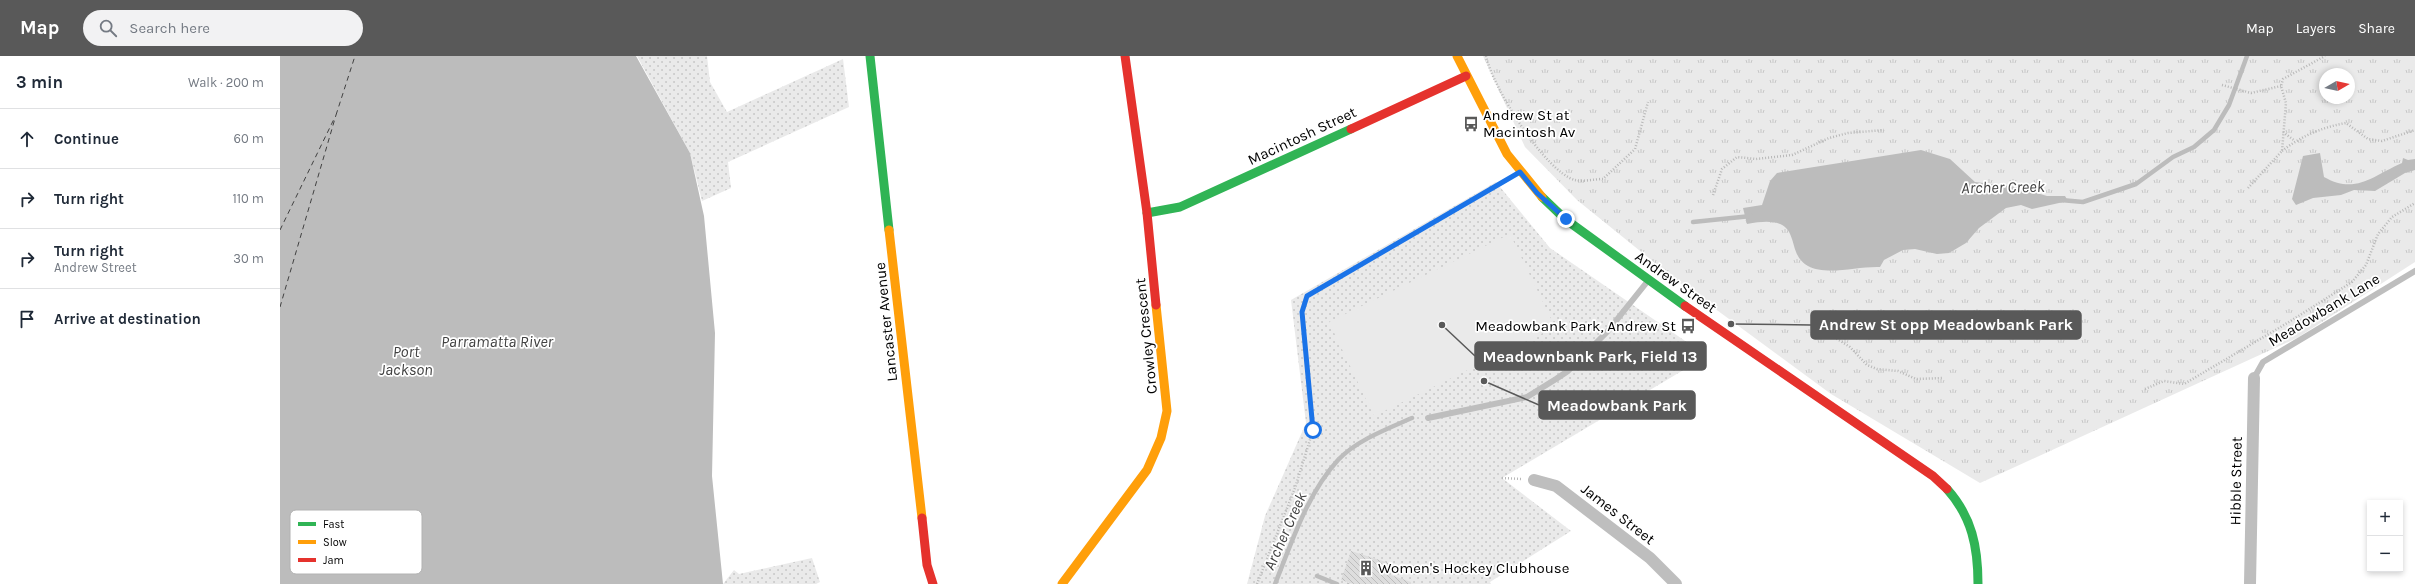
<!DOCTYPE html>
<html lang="en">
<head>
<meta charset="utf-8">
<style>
	body { margin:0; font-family:Karla,sans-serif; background:#f2f2f3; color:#1f2937 }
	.controls { position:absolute; right:12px; bottom:12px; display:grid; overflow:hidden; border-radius:0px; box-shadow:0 2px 6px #0003 }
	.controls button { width:36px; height:36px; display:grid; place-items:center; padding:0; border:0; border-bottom:1px solid #e0e1e3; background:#fff; color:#1f2937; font:20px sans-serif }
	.compass { position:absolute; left:2039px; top:12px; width:36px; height:36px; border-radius:50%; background:#fff; box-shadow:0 2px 6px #0003; rotate:81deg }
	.stop { position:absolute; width:12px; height:12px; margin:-9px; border:3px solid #1a73e8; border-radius:50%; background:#fff }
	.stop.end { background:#1a73e8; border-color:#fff; box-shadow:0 1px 4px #0008 }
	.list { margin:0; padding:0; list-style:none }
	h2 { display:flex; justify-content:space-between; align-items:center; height:52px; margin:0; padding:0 16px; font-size:17px }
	h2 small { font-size:13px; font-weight:400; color:#747a83 }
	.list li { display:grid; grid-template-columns:26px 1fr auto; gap:12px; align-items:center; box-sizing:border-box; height:60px; padding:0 16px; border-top:1px solid #e0e1e3 }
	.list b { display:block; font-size:15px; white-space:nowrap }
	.list p { margin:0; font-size:13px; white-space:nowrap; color:#747a83 }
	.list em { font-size:13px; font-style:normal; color:#747a83 }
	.icon { flex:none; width:22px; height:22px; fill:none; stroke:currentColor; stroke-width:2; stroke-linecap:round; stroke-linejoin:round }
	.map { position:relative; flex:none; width:2135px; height:528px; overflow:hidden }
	header { display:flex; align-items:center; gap:24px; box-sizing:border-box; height:56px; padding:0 20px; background:#595959; color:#fff }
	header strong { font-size:19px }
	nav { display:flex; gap:22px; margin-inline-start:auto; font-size:14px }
	.search { width:280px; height:36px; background:#f2f2f3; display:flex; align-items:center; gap:10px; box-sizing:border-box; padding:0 14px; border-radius:22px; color:#747a83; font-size:15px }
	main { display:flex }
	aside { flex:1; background:#fff }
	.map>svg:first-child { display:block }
	.grass { fill:url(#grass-tufts); fill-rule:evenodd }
	.park { fill:url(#park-dots) }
	.pitch { fill:#eaeaea }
	.water { fill:#bcbcbc }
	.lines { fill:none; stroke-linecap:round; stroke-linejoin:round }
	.stream { stroke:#bcbcbc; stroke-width:4.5 }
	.ferry { stroke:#414141; stroke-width:1; stroke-dasharray:5 4; stroke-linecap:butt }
	.building { fill:url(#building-back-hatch) }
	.path { stroke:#b8b8b8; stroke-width:2.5; stroke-dasharray:1 2; stroke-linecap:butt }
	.lane { stroke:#bebebe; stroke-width:6 }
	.street { stroke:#bebebe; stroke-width:12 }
	.fast { stroke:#30b455; stroke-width:9 }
	.slow { stroke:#ff9f0a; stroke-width:9 }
	.jam { stroke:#e5322d; stroke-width:9 }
	.route { stroke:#1a73e8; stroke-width:5 }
	.labels { text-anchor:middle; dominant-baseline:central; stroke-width:3.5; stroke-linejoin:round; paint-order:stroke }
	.poi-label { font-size:15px; fill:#000; stroke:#fff; text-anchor:start }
	.street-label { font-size:15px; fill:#000; stroke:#fff }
	.water-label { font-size:16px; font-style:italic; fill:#414141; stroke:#fff }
	.key { fill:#fff; stroke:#b2b2b2; stroke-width:1 }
	.key-label { font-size:11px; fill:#000 }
	.leader { fill:none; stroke:#595959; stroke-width:1.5 }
	.callout-dot { fill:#595959; stroke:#fff; stroke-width:1.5 }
	.callout { fill:#595959; stroke:#595959; stroke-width:1.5 }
	.callout-label { font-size:16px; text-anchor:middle; font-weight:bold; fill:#fff }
</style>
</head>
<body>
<header>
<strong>Map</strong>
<div class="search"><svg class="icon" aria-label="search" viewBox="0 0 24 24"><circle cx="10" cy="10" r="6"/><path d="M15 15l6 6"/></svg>Search here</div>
<nav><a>Map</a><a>Layers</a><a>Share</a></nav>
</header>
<main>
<aside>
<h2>3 min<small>Walk · 200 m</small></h2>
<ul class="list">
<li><svg class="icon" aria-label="ahead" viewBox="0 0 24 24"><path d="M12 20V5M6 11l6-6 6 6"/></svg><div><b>Continue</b></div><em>60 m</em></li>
<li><svg class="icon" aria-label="right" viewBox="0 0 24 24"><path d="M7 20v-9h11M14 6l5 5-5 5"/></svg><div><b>Turn right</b></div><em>110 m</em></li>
<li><svg class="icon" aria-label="right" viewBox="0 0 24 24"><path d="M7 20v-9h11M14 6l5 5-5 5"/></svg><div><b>Turn right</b><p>Andrew Street</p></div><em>30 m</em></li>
<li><svg class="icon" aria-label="arrive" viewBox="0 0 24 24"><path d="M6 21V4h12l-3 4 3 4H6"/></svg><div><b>Arrive at destination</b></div></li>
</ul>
</aside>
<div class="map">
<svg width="2135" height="528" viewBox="0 0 2135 528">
	<defs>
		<pattern id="grass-tufts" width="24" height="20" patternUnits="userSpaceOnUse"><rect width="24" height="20" fill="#eaeaea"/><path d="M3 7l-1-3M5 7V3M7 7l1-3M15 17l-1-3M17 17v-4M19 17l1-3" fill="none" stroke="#c7c7c7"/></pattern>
		<pattern id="park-dots" width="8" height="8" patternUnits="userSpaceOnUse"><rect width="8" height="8" fill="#eaeaea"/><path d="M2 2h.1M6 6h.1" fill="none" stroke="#c7c7c7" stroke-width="1.8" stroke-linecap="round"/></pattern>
		<pattern id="building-back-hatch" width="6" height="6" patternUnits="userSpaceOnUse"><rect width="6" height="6" fill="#ddd"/><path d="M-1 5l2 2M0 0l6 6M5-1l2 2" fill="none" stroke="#bcbcbc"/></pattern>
	</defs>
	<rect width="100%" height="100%" fill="#fff"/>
	<path class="grass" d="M1203,0H2135V206L2017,282L1700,427L1551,338L1396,224L1297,144L1245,91ZM2045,18H2069V42H2045Z"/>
	<g class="park">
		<path d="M357,0H427L430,26L447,56L563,3L569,51L448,106L451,132L422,145L410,97Z"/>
		<path d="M1216,126L1270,192L1427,300L1222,422L1291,475L1210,526L1211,528H967L985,460L1026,367L1011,244Z"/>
		<path d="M532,502L540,526L536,528H443L454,514L459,518Z"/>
	</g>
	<path class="pitch" d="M1230,178L1275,271L1094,360L1049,266Z"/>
	<g class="water">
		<path d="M0,0H356L410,97L424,160L435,277L432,420L443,528H0Z"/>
		<path d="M1641,94L1670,103L1695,126L1737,131L1767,140H1785L1788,145L1752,153L1741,149L1726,152L1699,172L1686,187L1669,197L1657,198L1635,193L1623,194L1604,204L1600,211C1578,210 1547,220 1528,210C1502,196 1528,156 1467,168L1463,152L1482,149L1490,125L1497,117Z"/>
		<path d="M2040,97L2044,121C2076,139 2092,120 2122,107L2123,102L2128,104L2135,103V114L2125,117L2095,135L2074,134L2061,139L2033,142L2016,149L2012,143L2023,100Z"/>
	</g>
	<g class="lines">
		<g class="stream">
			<path d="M1781,144L1803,146L1856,128L1893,101L1914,91L1934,74L1949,49L1967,0"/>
			<path d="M1413,166L1471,160"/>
			<path d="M1037,520L1057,528"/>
			<path d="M995,528C1012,486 1027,438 1058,404C1077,384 1107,373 1132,362"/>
		</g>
		<g class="ferry">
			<path d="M56,59L75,0"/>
			<path d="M0,174L54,63"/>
			<path d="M0,251L56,59"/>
		</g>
	</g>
	<path class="building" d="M1071,495L1109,507L1105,517L1131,526V528H1074L1061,524Z"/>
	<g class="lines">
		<g class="path">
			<path d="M1206,0C1212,30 1265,116 1295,124C1303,126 1315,123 1323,123L1355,93L1368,46"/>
			<path d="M1942,29L1971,37L2001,30"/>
			<path d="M2003,76L2015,85"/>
			<path d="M2002,95C2021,80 2043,71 2066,67L2088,83L2102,85L2135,74"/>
			<path d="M1968,132L2002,95L2006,47L2001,30L2003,23L2045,0"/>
			<path d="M1433,139L1442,113L1457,101L1476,103L1512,99L1549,82L1568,77L1604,74"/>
			<path d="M1554,281L1570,291L1587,309L1597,313L1618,315L1636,323L1663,322"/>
			<path d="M1865,333L1884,325L1904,328L2009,266L2072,226L2086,209L2098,178L2112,161L2135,147"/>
			<path d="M1222,422L1242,423"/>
			<path d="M977,528L1015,432L1033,374L1022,256L1027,240L1228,124"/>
			<path d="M1068,528L1069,526"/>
		</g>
		<g class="lane">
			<path d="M1974,322L1983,306L2135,215"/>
			<path d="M1148,362L1247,341L1276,323L1288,315L1327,276L1367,226"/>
		</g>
		<g class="street">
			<path d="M1254,424L1276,430L1370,502L1396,528"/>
			<path d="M1970,528L1974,322"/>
		</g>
		<g class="fast">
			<path d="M590,0L609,174"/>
			<path d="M1262,141L1285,163L1405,250"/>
			<path d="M867,157L900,151L1071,73"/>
			<path d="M1667,433C1692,461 1698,491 1698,528"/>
		</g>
		<g class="slow">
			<path d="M1177,0L1227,98L1262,141"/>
			<path d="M609,174L642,462"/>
			<path d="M782,528L867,414L881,382L887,355L876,249"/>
		</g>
		<g class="jam">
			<path d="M845,0L867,157L876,249"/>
			<path d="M1071,73L1186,20"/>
			<path d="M1405,250L1653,420L1667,433"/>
			<path d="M642,462L647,509L653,528"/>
		</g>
	</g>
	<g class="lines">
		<path class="route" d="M1033,374L1022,256L1027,240L1240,116L1257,137L1286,163"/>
	</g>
	<defs>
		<g id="bus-bare" transform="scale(1.2)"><path d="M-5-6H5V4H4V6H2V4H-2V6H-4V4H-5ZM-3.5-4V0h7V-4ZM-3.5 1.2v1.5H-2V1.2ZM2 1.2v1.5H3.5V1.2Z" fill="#595959" stroke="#fff" stroke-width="2.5" paint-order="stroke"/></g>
		<g id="building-bare" transform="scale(1.2)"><path d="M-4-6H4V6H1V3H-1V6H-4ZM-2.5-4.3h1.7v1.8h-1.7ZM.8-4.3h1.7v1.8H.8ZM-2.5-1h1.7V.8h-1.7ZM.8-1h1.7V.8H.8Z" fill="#595959" stroke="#fff" stroke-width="2.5" paint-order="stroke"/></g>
	</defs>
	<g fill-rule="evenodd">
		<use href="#bus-bare" x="1191" y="68"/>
		<use href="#bus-bare" x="1408" y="270"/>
		<use href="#building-bare" x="1086" y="512"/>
	</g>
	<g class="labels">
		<g class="poi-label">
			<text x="1203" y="59">Andrew St at<tspan x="1203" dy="17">Macintosh Av</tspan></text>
			<text x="1396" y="270" text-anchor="end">Meadowbank Park, Andrew St</text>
			<text x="1098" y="512">Women's Hockey Clubhouse</text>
		</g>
		<g class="street-label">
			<text transform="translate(1022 80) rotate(-25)">Macintosh Street</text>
			<text transform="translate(1396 226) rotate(35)">Andrew Street</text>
			<text transform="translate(2044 254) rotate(-31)">Meadowbank Lane</text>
			<text transform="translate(606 266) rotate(-96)">Lancaster Avenue</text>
			<text transform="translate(866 280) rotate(-96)">Crowley Crescent</text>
			<text transform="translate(1956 425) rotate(-89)">Hibble Street</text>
			<text transform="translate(1338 458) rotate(38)">James Street</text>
		</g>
		<g class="water-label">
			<text transform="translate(1723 131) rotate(-1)">Archer Creek</text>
			<text x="217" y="285">Parramatta River</text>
			<text x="126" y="295">Port<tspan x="126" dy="18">Jackson</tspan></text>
			<text transform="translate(1005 475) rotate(-66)">Archer Creek</text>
		</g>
	</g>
	<rect x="10" y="454" width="132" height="64" rx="6" class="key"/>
	<rect x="18" y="466" width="18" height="4" fill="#30b455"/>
	<rect x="18" y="484" width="18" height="4" fill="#ff9f0a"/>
	<rect x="18" y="502" width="18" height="4" fill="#e5322d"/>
	<g class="key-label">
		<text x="43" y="472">Fast</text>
		<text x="43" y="490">Slow</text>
		<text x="43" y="508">Jam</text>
	</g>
	<path class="leader" d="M1451 268L1531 269M1162 269L1195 300M1204 325L1259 349"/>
	<g class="callout-dot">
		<circle cx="1451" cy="268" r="4"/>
		<circle cx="1162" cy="269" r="4"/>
		<circle cx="1204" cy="325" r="4"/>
	</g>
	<g class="callout">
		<rect x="1531" y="255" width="270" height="28" rx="4"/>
		<rect x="1195" y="286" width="231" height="28" rx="4"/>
		<rect x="1259" y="335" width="156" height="28" rx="4"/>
	</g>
	<g class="callout-label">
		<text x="1666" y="274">Andrew St opp Meadowbank Park</text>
		<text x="1310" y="306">Meadownbank Park, Field 13</text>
		<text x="1337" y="355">Meadowbank Park</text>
	</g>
</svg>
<div class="controls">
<button>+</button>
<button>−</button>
</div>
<svg class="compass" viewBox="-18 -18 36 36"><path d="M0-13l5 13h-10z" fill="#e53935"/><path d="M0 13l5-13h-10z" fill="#747a83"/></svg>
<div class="stop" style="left:1033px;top:374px"></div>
<div class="stop end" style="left:1286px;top:163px"></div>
</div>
</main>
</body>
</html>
